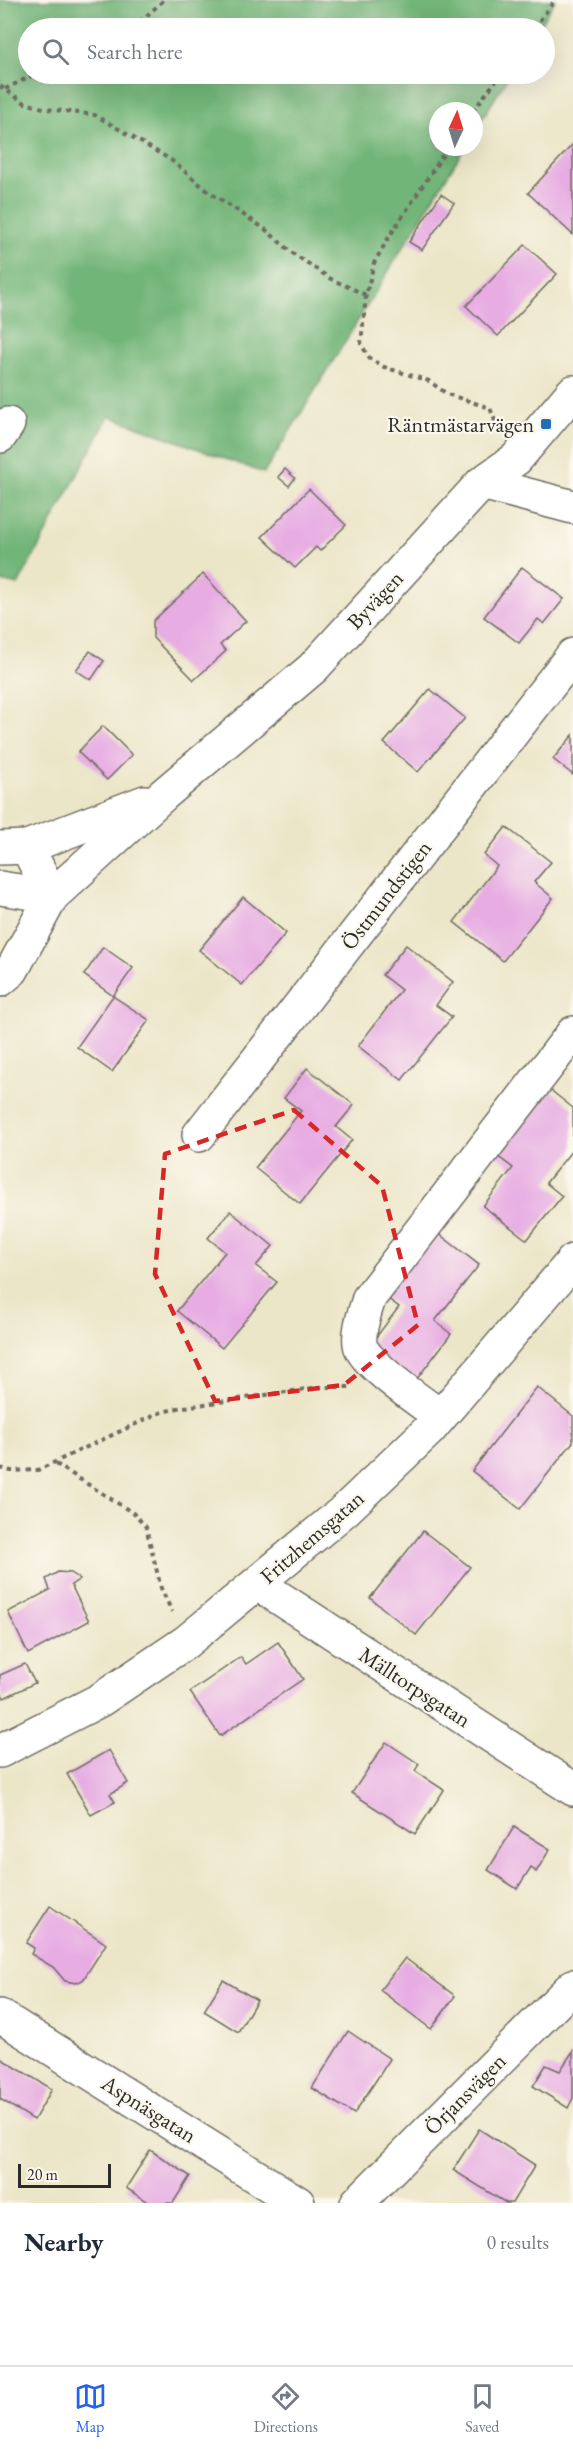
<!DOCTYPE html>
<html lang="en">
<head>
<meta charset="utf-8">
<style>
	body { margin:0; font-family:"EB Garamond",serif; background:#f2f2f3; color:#1f2937 }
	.compass { position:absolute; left:429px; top:102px; width:54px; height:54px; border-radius:50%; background:#fff; box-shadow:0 6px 24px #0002; rotate:4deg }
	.scale { position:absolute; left:18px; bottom:15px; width:93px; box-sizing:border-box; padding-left:6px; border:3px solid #2b2b2b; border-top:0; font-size:16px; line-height:21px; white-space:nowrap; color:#2b2b2b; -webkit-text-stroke:4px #fbf7ec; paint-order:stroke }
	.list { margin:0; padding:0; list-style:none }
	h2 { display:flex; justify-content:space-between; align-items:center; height:78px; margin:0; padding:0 24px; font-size:26px }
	h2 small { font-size:20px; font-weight:400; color:#747a83 }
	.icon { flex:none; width:33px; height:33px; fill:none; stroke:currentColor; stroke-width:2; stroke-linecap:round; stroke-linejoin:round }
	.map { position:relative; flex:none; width:573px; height:2203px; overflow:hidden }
	.search { position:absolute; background:#fff; box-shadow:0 6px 24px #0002; left:18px; right:18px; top:18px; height:66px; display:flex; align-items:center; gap:15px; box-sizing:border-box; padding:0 21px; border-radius:33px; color:#747a83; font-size:22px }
	.sheet { height:162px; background:#fff }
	nav { display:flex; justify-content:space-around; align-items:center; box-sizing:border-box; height:84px; border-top:2px solid #e0e1e3; background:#fff; font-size:16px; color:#747a83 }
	nav a { display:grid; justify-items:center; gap:3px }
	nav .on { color:#2563eb }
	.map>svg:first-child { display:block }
	.forest { fill:#72b578; stroke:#4e7052; stroke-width:1.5 }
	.building { fill:#e7ade3 }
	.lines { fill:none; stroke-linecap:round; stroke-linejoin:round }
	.minor-casing { stroke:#6f6c62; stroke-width:36 }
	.path { stroke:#6f6c62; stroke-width:4; stroke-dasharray:4.5 4.5; stroke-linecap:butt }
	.minor { stroke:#fff; stroke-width:33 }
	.marked { fill:none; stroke:#d62828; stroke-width:4.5; stroke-dasharray:12 8; stroke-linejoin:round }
	.poi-dot { fill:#1f6fb2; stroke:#fbf7ec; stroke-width:2 }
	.labels { text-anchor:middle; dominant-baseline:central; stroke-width:4.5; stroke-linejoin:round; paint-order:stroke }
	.poi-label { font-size:22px; fill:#2b2b2b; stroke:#fbf7ec; text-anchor:end }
	.street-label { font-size:22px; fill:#2b2b2b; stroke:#fbf7ec }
</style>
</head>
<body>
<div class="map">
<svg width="573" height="2203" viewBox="0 0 573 2203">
	<rect width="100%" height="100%" fill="#fbf7ec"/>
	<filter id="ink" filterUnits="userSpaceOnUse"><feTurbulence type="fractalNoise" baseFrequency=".0167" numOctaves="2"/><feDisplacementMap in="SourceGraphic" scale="12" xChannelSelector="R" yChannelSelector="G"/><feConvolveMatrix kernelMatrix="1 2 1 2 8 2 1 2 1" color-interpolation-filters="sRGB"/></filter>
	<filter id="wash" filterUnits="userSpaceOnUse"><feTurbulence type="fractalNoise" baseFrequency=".008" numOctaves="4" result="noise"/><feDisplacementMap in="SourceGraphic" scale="24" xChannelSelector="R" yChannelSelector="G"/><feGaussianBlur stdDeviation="1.35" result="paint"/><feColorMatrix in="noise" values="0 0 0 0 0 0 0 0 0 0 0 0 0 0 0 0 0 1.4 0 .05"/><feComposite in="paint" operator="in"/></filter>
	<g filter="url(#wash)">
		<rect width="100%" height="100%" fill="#ece6c9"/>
		<path class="forest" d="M0,0H555L538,28H28V74H510L474,132V111H438V147H465L264,473L109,416L18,585L0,581Z"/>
		<g id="blocks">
			<g class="building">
				<path d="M573,144V235L528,193Z"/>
				<path d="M441,194L454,203L422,250L409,242Z"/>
				<path d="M525,245L557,274L498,336L466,306Z"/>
				<path d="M285,469L295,478L289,486L278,477Z"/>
				<path d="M309,489L346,525L320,551L316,547L295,568L262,537Z"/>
				<path d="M522,567L564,599L544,624L538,619L519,643L484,617Z"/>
				<path d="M203,574L246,621L220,645L226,651L194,680L153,638V621Z"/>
				<path d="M90,651L104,661L91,680L76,670Z"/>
				<path d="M430,689L465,718L418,772L384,743Z"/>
				<path d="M103,726L132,755L107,780L78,752Z"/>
				<path d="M573,735V775L553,759Z"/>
				<path d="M506,827L551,862L534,882L553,898L503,961L454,922L497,866L484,855Z"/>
				<path d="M243,897L286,933L242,985L199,950Z"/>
				<path d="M406,945L453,982L436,1005L452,1017L402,1080L358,1046L401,990L382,975Z"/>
				<path d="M103,947L133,968L113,996L149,1020L112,1072L77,1047L113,996L84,975Z"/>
				<path d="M307,1068L354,1105L336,1127L352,1140L300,1204L255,1168L301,1111L284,1098Z"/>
				<path d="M544,1085L573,1108V1149L546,1183L562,1196L527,1240L483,1206L513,1168L492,1152Z"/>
				<path d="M230,1211L273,1246L256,1266L277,1282L222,1348L177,1311L225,1252L208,1238Z"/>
				<path d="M434,1230L479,1265L435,1321L451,1334L413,1384L367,1349L399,1307L383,1295Z"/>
				<path d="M537,1387L573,1416V1442L520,1509L472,1471Z"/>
				<path d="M423,1531L470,1567L416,1635L370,1598Z"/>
				<path d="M58,1572L71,1573L80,1579L71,1585L89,1621L28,1654L8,1612L50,1590L46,1579Z"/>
				<path d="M278,1642L303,1679L220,1736L190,1692L241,1657L246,1664Z"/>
				<path d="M25,1664L35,1683L4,1698L0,1690V1675Z"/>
				<path d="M386,1742L419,1764L415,1771L444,1790L415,1834L352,1793Z"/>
				<path d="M109,1750L128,1783L110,1794L115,1802L91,1815L67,1774Z"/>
				<path d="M514,1827L550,1849L536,1872L531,1867L517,1889L488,1870Z"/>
				<path d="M50,1906L106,1944L83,1980L76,1983L65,1981L53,1967L31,1954L34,1948L26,1943Z"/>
				<path d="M405,1958L455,1996L431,2029L380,1990Z"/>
				<path d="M223,1980L257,2000L238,2032L204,2011Z"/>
				<path d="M348,2031L390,2059L354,2114L312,2088Z"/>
				<path d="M573,2051V2098L568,2108L533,2086L546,2065L560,2071Z"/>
				<path d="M0,2058L52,2089L34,2120L0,2099Z"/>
				<path d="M479,2129L535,2165L512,2203H506L453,2170Z"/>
				<path d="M150,2150L190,2176L173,2203H149L126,2188Z"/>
			</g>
		</g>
	</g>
	<g filter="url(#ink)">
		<use href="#blocks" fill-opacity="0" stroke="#6f6c62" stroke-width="1.5"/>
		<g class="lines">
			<g class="minor-casing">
				<g id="minor">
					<path d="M0,436L8,424"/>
					<path d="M482,483L573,507"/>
					<path d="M0,848L27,847L145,802"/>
					<path d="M0,888L52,896L163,795L313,668L482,483L516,459L573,392"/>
					<path d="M0,980L12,970L52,896L27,847"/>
					<path d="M199,1135L573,655"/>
					<path d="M440,1416C424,1404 361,1361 360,1344C358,1328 365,1313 369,1298L573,1033"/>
					<path d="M258,1584L573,1789"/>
					<path d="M0,1751L100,1700L186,1642L345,1510L429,1430L573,1261"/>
					<path d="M0,2016L298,2203"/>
					<path d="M357,2203L573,1986"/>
				</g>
			</g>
			<g class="path">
				<path d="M133,28L164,0"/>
				<path d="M534,28L555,0"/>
				<path d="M0,86L25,103L47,109L95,115L171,160L209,192L265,229L291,252L331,279L366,295"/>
				<path d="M5,89L35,74"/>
				<path d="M473,111L501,74"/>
				<path d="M448,147L389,237L374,263L366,295L361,344L370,359L384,367L429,381L447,394L490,408L499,431"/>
				<path d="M56,1464L133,1513L146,1527L161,1588L172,1612"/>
				<path d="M0,1468L11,1471L38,1470L159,1413L178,1408L320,1387H350"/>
			</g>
			<use href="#minor" class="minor"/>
		</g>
	</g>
	<path class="marked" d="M294,1110L382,1186L418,1325L344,1385L215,1401L155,1274L165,1154Z"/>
	<rect class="poi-dot" x="540" y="418" width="12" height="12" rx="3"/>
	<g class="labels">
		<g class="poi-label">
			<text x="534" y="424">Räntmästarvägen</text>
		</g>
		<g class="street-label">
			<text transform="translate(375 600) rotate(-47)">Byvägen</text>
			<text transform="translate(386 895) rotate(-52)">Östmundstigen</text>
			<text transform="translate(312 1537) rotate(-41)">Fritzhemsgatan</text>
			<text transform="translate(415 1687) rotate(33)">Mälltorpsgatan</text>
			<text transform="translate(465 2094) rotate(-45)">Örjansvägen</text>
			<text transform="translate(149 2109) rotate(32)">Aspnäsgatan</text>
		</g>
	</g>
</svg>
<svg class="compass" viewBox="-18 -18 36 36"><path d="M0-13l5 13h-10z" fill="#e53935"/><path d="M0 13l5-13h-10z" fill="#747a83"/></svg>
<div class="scale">20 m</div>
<div class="search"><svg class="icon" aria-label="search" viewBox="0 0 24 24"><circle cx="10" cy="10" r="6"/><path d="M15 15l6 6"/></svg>Search here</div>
</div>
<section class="sheet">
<h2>Nearby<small>0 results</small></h2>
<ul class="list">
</ul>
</section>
<nav>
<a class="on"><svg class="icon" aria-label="map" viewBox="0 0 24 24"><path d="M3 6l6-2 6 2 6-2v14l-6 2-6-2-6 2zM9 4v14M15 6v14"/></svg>Map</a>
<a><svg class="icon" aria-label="directions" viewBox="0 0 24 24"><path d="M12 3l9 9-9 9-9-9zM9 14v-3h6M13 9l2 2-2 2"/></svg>Directions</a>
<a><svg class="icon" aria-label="saved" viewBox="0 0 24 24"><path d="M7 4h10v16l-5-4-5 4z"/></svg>Saved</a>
</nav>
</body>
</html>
